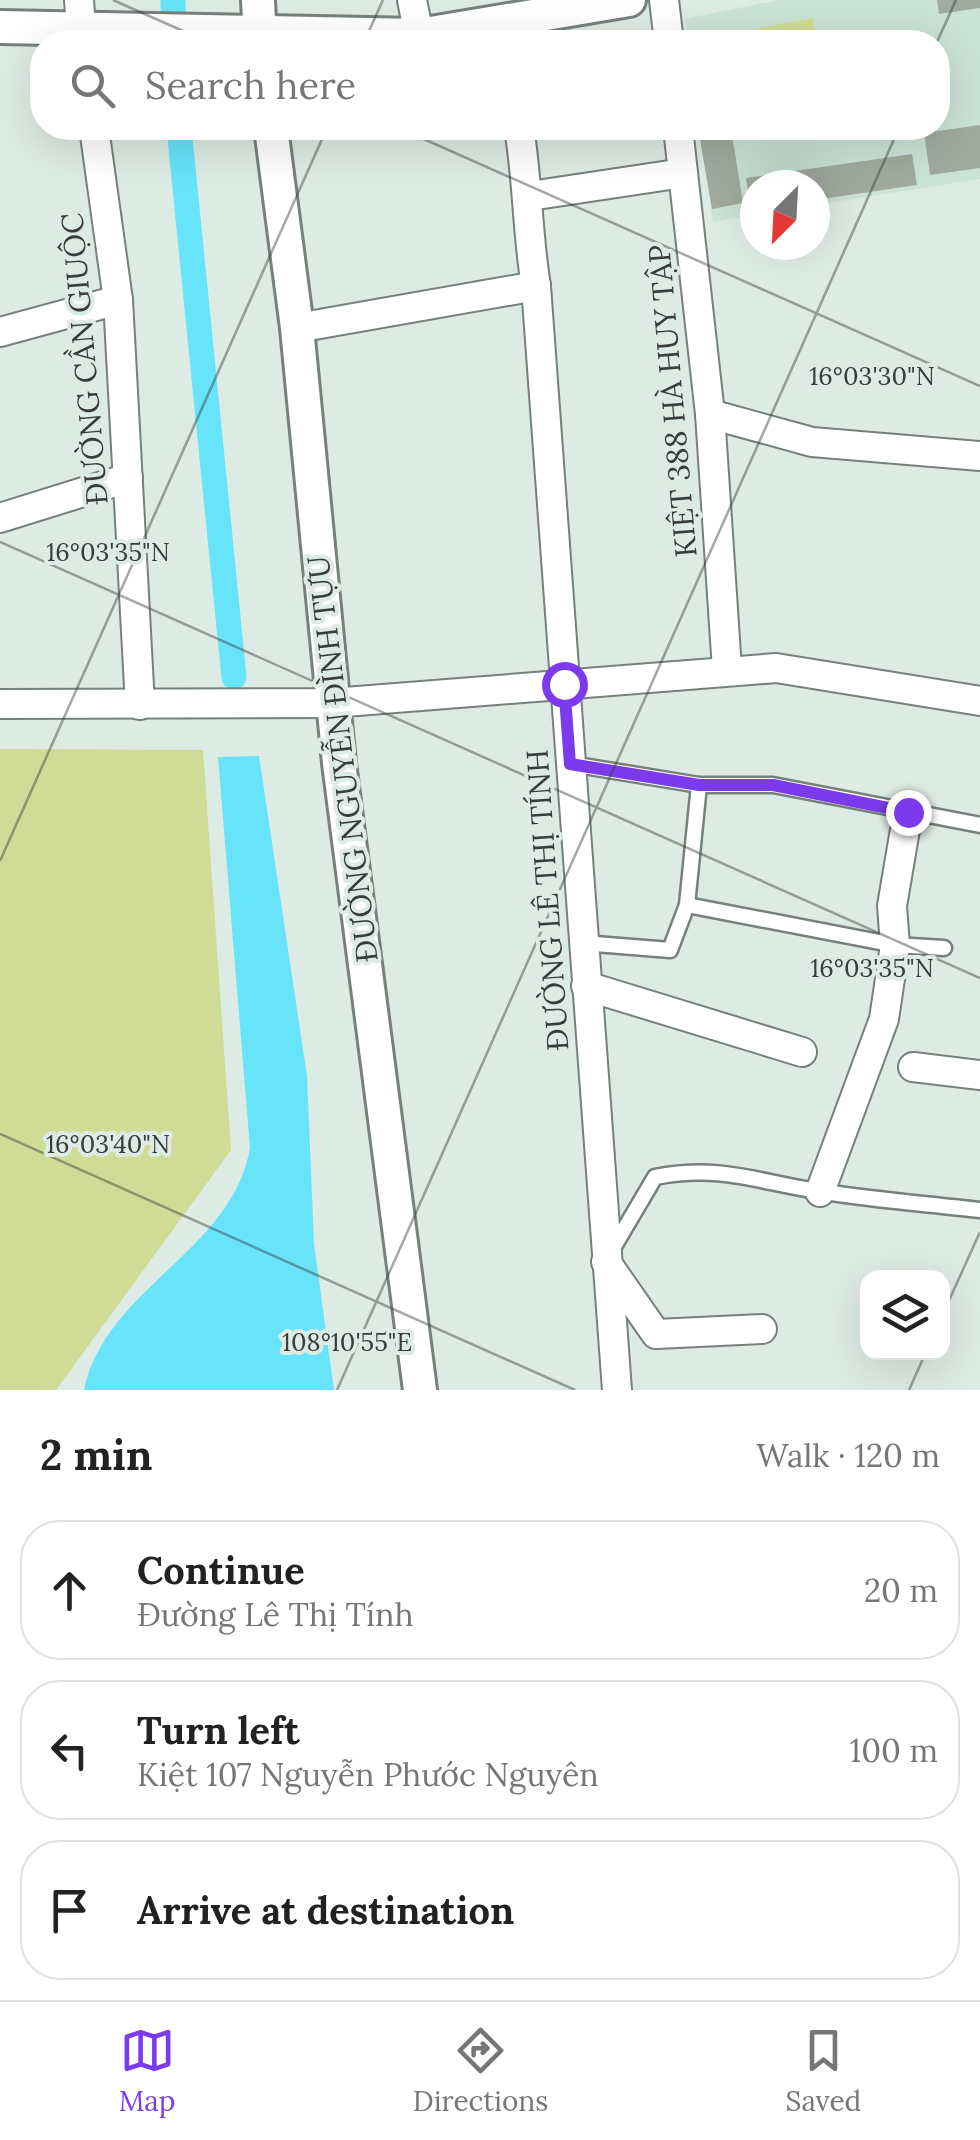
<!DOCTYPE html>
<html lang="en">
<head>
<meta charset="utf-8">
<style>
	body { margin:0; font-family:Lora,serif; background:#f6f6f6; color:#222 }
	.controls { position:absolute; right:30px; bottom:30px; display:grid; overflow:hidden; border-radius:20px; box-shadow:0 10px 40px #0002 }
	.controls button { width:90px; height:90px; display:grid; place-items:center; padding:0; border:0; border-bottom:2px solid #e0e0e0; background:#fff; color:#222; font:50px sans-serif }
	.compass { position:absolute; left:740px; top:170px; width:90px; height:90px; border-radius:50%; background:#fff; box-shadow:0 10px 40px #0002; rotate:204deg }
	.stop { position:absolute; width:30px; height:30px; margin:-22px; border:8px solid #7c3aed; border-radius:50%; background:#fff }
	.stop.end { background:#7c3aed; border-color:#fff; box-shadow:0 2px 10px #0008 }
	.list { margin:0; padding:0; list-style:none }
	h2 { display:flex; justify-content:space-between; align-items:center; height:130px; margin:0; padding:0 40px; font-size:42px }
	h2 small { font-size:32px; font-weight:400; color:#767676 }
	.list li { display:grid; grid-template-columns:65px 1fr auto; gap:30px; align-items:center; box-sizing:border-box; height:140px; margin:0 20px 20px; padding:0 20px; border:2px solid #e0e0e0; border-radius:40px }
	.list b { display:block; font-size:38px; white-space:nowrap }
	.list p { margin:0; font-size:32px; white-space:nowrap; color:#767676 }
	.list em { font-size:32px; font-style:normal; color:#767676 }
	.icon { flex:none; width:55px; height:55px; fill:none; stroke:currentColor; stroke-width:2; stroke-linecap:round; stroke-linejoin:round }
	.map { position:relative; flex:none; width:980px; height:1390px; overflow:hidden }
	.search { position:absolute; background:#fff; box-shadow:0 10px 40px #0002; left:30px; right:30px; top:30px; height:110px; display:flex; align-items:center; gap:25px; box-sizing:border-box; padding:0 35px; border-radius:40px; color:#767676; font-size:38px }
	.sheet { height:610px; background:#fff }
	nav { display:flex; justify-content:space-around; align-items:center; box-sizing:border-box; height:140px; border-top:2px solid #e0e0e0; background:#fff; font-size:28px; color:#767676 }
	nav a { display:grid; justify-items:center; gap:5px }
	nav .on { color:#7c3aed }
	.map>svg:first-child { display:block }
	.built { fill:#cbe2d7 }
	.green { fill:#d0dc95 }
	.water { fill:#67e3fa }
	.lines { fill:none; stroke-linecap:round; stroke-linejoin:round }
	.canal { stroke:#67e3fa; stroke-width:25 }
	.building { fill:#a1aa9f }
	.service-casing { stroke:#75827b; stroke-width:19 }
	.minor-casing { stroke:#75827b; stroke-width:32 }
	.tertiary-casing { stroke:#75827b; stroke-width:38 }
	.service { stroke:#fff; stroke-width:14 }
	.minor { stroke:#fff; stroke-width:28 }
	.tertiary { stroke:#fff; stroke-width:32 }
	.route { stroke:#7c3aed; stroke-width:12 }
	.ticks { fill:none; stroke:#373d3a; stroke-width:2.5; stroke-opacity:0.45 }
	.labels { text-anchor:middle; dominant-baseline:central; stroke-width:8; stroke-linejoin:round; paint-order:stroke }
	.street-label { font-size:30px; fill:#373d3a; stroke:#dcebe3 }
	.ticks-label { font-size:25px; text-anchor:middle; fill:#373d3a; stroke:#dcebe3; stroke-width:8; stroke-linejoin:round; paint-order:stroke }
</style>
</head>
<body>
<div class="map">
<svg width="980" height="1390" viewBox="0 0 980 1390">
	<rect width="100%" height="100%" fill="#dcebe3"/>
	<path class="built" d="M779,0H980V179L815,205V185H755V215L713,222L700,128H938V42H688L685,19Z"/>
	<g class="green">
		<path d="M813,18L817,42H751L749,30Z"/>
		<path d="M0,749L203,750L231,1150L56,1390H0Z"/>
	</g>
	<path class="water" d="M259,756L307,1076L314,1244L334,1390H84C106,1287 232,1252 250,1148L218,757Z"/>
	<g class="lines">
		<g class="canal">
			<path d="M173,0L174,42"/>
			<path d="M179,128L234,677"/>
		</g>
	</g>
	<g class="building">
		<path d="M937,0H980V8L939,14Z"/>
		<path d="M980,125V168L930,175L924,133Z"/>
		<path d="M698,128H731L743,203L712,209Z"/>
		<path d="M912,154L917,185L815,200V185H755V209L751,210L746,178Z"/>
	</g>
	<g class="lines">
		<g class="service-casing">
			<g id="service">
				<path d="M571,764L699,785"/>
				<path d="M687,905L699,785H773L980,825"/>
				<path d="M583,943L670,950L687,905L895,945L944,948"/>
				<path d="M612,1250L655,1177C724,1164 759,1183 824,1192C876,1200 928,1204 980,1210"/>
			</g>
		</g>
		<g class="minor-casing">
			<g id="minor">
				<path d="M79,0L82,42"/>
				<path d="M412,0L419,35"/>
				<path d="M664,0L669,42"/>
				<path d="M94,128L118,300L140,705"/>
				<path d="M519,128C528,182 527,232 536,286L617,1390"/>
				<path d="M678,128L710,414L727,670"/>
				<path d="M530,196L683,173"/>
				<path d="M297,328L536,286"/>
				<path d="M0,332L118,300"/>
				<path d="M710,414L812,442L980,456"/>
				<path d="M0,518L128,478"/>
				<path d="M0,704L332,703L776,668L980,701"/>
				<path d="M586,986L802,1052"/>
				<path d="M913,1067L980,1075"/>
				<path d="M820,1192L884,1019L895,945L892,906L908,812"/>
				<path d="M606,1262L656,1334L762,1329"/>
			</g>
		</g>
		<g class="tertiary-casing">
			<g id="tertiary">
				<path d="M258,0L260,42"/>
				<path d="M0,27L419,35L629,0"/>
				<path d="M271,128L297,328L339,763L420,1390"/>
			</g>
		</g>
		<use href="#service" class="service"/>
		<use href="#minor" class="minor"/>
		<use href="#tertiary" class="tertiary"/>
	</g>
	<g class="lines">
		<path class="route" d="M564,684L570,764L699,785H773L908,812"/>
	</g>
	<path class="ticks" d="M113,0L208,42M364,42L383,0M937,42L956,0M399,128L980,386M0,542L980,978M0,861L327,128M0,1134L575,1390M942,1316L980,1232M337,1390L899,128M909,1390L926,1352"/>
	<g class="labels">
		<g class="street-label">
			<text transform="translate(84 359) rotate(-95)">ĐƯỜNG CẦN GIUỘC</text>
			<text transform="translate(672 401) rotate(-95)">KIỆT 388 HÀ HUY TẬP</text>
			<text transform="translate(342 759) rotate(-97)">ĐƯỜNG NGUYỄN ĐÌNH TỰU</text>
			<text transform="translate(547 900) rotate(-94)">ĐƯỜNG LÊ THỊ TÍNH</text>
		</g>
	</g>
	<g class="ticks-label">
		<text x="872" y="385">16°03'30"N</text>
		<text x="108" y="561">16°03'35"N</text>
		<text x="872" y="977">16°03'35"N</text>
		<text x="108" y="1153">16°03'40"N</text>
		<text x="347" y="1351">108°10'55"E</text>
	</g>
</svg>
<div class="controls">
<button><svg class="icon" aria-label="layers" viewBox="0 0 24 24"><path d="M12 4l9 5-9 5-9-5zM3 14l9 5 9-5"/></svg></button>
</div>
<svg class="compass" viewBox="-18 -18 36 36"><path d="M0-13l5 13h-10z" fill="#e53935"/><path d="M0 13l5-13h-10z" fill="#767676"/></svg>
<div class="stop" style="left:564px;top:684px"></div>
<div class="stop end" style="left:908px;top:812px"></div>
<div class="search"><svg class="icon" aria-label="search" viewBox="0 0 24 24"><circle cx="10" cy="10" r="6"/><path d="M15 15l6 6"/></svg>Search here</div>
</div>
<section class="sheet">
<h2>2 min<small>Walk · 120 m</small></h2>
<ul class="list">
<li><svg class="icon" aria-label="ahead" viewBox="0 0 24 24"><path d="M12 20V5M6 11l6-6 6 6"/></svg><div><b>Continue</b><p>Đường Lê Thị Tính</p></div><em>20 m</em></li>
<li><svg class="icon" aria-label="left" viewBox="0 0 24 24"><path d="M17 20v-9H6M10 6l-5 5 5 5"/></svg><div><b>Turn left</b><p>Kiệt 107 Nguyễn Phước Nguyên</p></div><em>100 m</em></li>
<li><svg class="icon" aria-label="arrive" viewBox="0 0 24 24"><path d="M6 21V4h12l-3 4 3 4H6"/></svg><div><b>Arrive at destination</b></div></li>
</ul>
</section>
<nav>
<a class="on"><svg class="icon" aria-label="map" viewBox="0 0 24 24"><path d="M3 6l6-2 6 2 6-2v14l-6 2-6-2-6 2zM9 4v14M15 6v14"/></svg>Map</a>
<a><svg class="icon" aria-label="directions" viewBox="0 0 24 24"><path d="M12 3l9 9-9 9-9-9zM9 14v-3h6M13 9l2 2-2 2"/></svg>Directions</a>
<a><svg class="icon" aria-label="saved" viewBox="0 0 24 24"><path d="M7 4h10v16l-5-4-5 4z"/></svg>Saved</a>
</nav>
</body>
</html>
